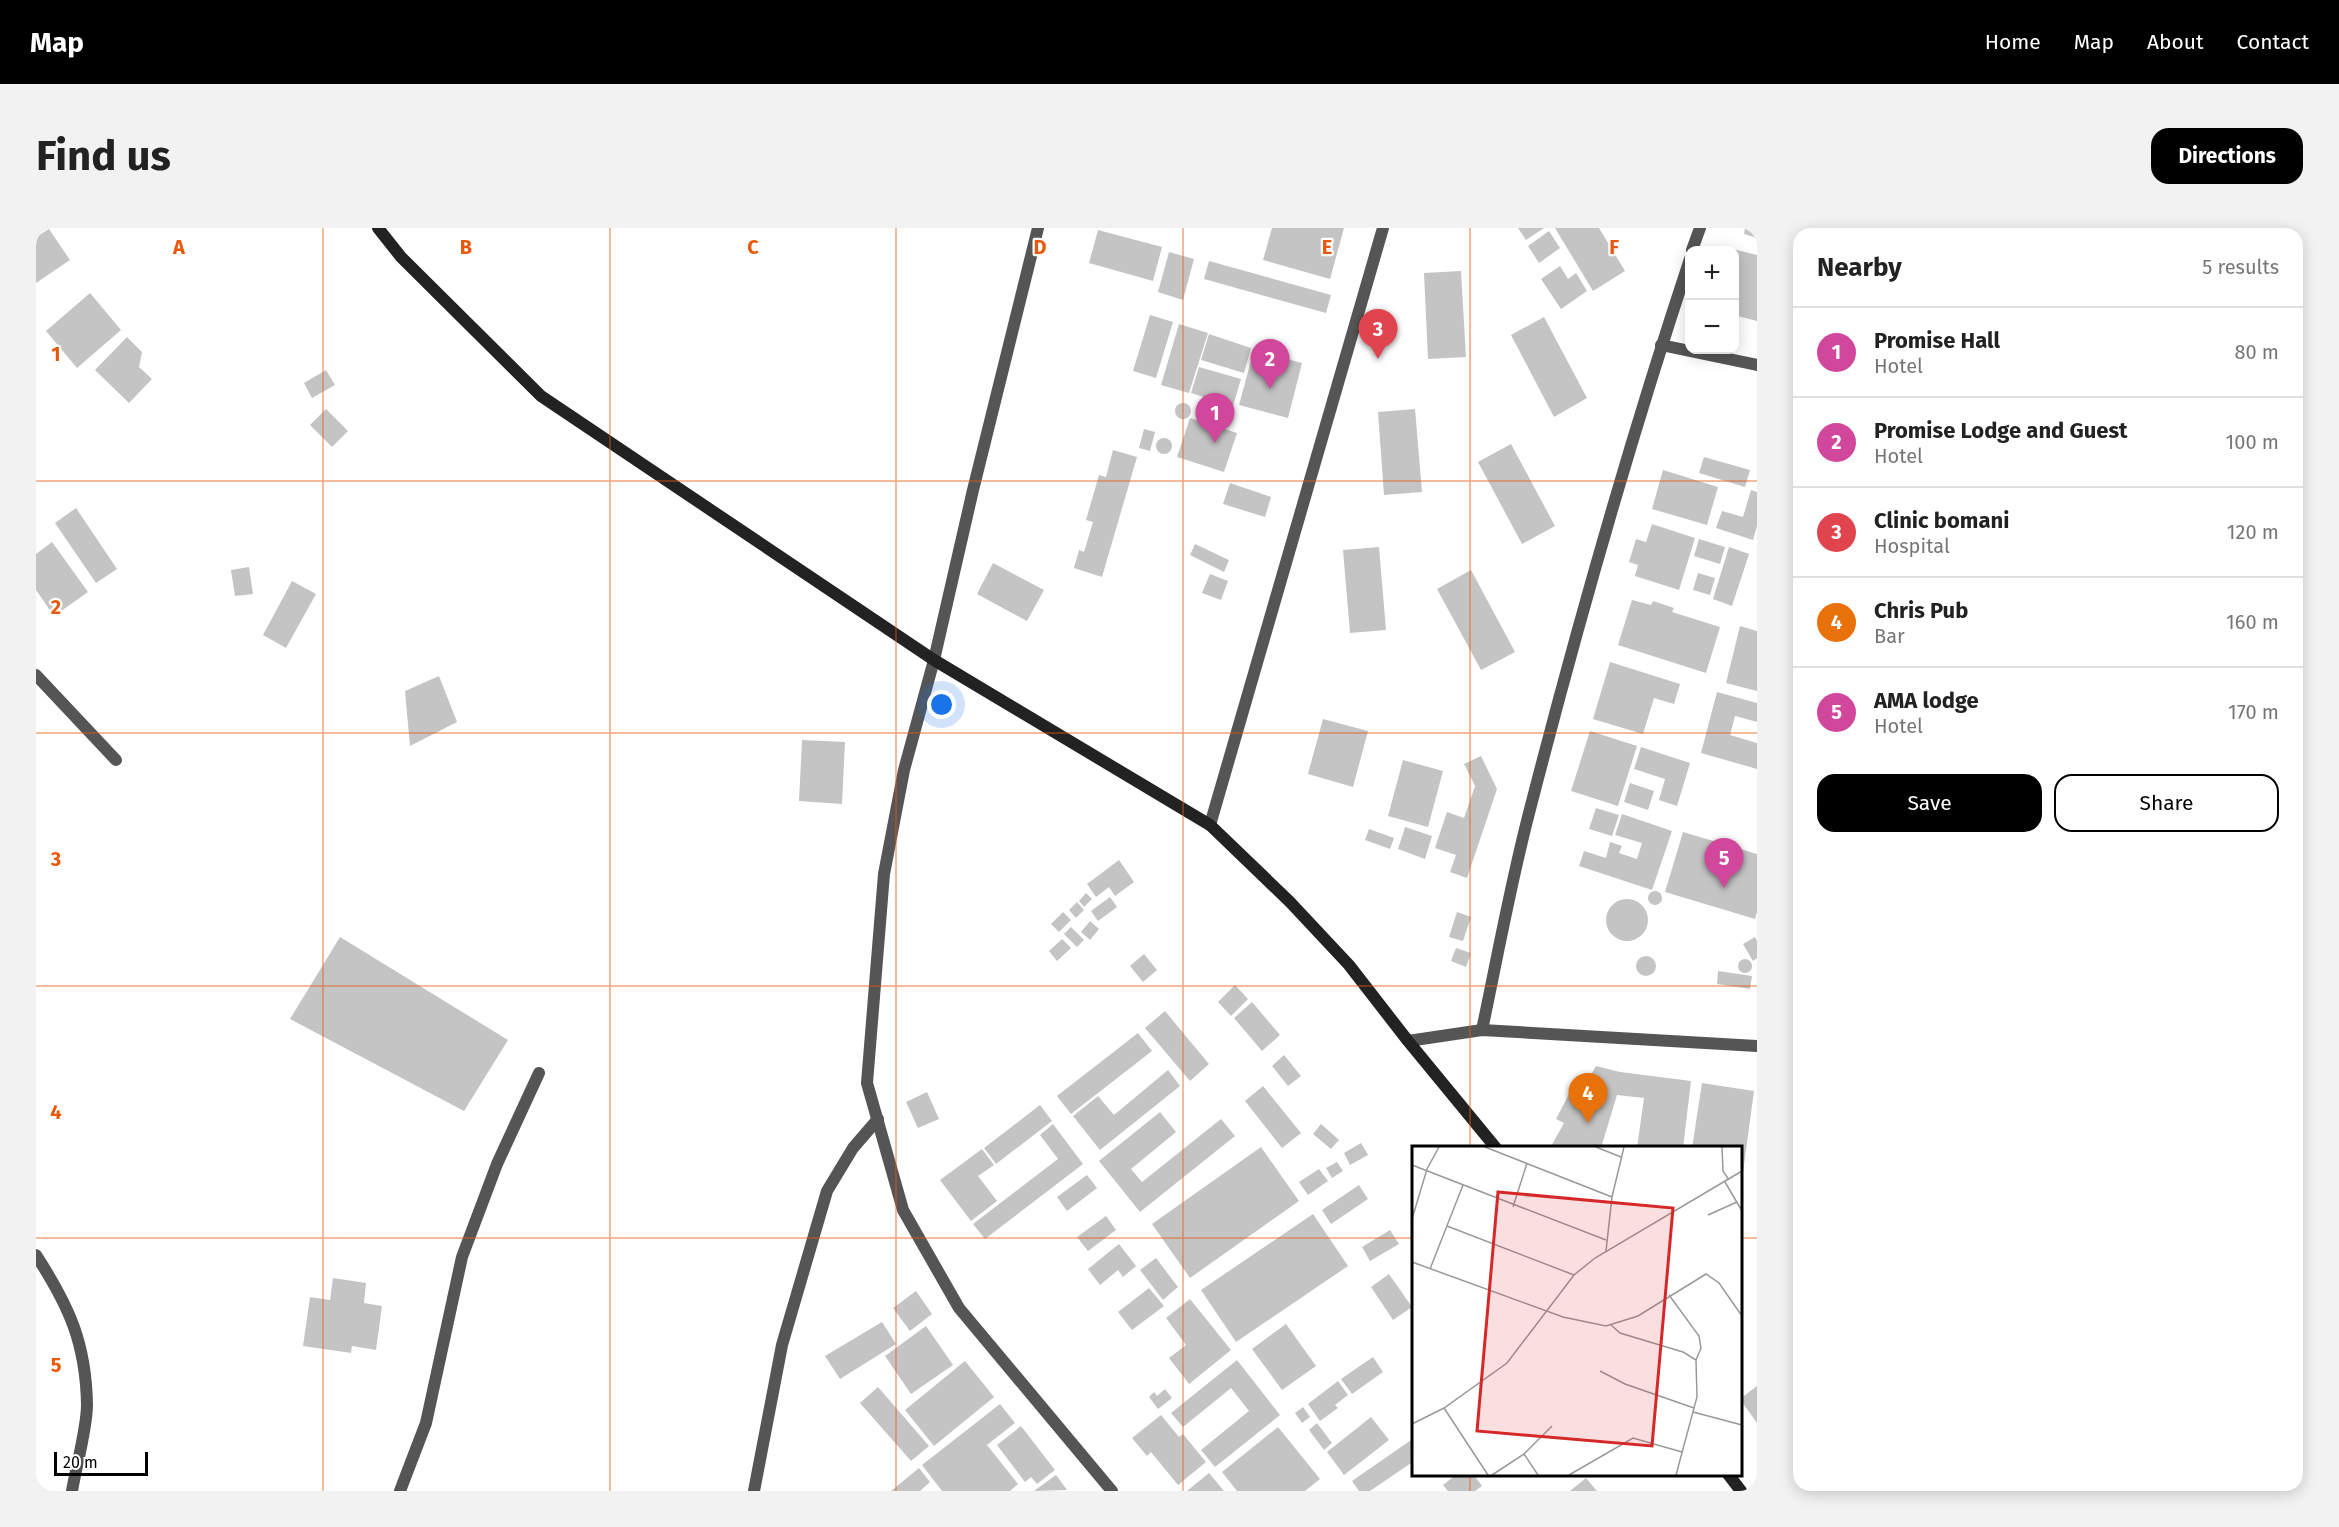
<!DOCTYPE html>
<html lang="en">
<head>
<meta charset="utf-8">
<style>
	body { margin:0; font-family:"Fira Sans",sans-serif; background:#f2f2f2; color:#222 }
	.controls { position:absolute; right:18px; top:18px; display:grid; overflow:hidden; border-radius:12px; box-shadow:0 3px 15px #0003 }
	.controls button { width:54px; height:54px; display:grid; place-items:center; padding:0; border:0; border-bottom:2px solid #e0e0e0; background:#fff; color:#222; font:30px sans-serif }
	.scale { position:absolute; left:18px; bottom:15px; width:94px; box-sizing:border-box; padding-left:6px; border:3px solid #000; border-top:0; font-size:16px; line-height:21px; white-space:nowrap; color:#000; -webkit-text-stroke:4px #fff; paint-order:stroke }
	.you { position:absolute; left:906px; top:477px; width:21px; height:21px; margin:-15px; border:4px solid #fff; border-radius:50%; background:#1a73e8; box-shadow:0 0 0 9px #1a73e833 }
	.badge { display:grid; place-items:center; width:39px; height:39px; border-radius:50%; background:#000; color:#fff; font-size:20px; font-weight:700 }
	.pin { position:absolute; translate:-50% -50px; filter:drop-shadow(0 2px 3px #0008) }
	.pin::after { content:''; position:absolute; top:32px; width:21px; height:18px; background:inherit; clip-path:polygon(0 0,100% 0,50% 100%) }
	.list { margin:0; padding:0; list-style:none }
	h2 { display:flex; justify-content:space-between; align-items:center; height:78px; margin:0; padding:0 24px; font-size:26px }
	h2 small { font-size:20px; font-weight:400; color:#767676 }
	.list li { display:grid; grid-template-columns:39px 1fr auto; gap:18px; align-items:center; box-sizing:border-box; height:90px; padding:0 24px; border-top:2px solid #e0e0e0 }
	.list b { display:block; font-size:22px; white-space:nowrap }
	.list p { margin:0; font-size:20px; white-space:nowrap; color:#767676 }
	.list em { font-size:20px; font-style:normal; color:#767676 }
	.actions { display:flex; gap:12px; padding:18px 24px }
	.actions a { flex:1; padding:14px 0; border:2px solid #000; border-radius:18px; text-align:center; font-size:21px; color:#000 }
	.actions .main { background:#000; color:#fff }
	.map { position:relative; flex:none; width:1721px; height:1263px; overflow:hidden; border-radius:18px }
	header { display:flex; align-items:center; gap:36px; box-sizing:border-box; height:84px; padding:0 30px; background:#000; color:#fff }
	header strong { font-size:28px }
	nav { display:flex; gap:33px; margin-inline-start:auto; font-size:21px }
	.intro { display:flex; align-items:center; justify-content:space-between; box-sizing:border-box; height:144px; padding:0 36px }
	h1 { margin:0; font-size:42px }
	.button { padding:15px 27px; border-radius:18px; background:#000; color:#fff; font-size:21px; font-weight:700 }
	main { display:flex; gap:36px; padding:0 36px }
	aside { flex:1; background:#fff; border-radius:18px; box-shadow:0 3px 15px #0003 }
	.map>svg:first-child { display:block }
	.building { fill:#c4c4c4 }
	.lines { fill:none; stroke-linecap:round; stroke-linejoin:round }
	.minor { stroke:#555; stroke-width:12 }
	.secondary { stroke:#222; stroke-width:12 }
	.grid { fill:none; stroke:#e8590c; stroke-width:1.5; stroke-opacity:0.55 }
	.inset-road { fill:none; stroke:#999; stroke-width:1.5 }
	.view { fill:#d62828; fill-opacity:0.15; stroke:#d62828; stroke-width:3 }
	.inset-edge { fill:none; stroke:#000; stroke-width:3 }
	.grid-label { font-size:20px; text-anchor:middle; font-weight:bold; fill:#e8590c; stroke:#fff; stroke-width:4.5; stroke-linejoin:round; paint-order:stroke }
</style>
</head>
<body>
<header>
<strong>Map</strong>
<nav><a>Home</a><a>Map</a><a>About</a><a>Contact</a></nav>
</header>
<div class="intro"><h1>Find us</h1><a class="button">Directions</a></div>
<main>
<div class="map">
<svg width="1721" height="1263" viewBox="0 0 1721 1263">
	<rect width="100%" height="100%" fill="#fff"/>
	<g class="building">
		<path d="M1236,0H1308L1294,51L1227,32Z"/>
		<path d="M1482,0H1508L1490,12Z"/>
		<path d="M1519,0H1563L1589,43L1557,63Z"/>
		<path d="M1709,0H1721V10L1708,6Z"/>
		<path d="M13,1L34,32L0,55V9Z"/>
		<path d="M1062,2L1126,19L1117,53L1053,35Z"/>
		<path d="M1513,3L1524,20L1503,35L1492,18Z"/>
		<path d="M1689,19L1721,27V93L1698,87V22H1688Z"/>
		<path d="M1133,24L1158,31L1147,72L1122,64Z"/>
		<path d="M1173,33L1295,67L1290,85L1168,51Z"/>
		<path d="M1524,38L1532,51L1540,45L1551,63L1525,81L1505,51Z"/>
		<path d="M1425,43L1430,129L1392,131L1388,45Z"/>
		<path d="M54,65L85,102L41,140L10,103Z"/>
		<path d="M1114,87L1137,94L1120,150L1097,143Z"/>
		<path d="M1508,89L1551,170L1518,189L1475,107Z"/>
		<path d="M1143,96L1172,105L1153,165L1125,157Z"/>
		<path d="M1173,106L1215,120L1208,145L1165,132Z"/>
		<path d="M91,109L106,124L103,139L116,151L93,175L59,142Z"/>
		<path d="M1218,122L1266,135L1252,190L1203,177Z"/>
		<path d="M1163,139L1205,151L1197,178L1155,165Z"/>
		<path d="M290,142L299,157L276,170L268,155Z"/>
		<circle cx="1147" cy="183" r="8"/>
		<path d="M290,181L312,203L296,219L274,197Z"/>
		<path d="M1379,181L1386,264L1348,267L1342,184Z"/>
		<path d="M1154,190L1201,205L1188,244L1141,229Z"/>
		<path d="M1108,201L1119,204L1114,223L1103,220Z"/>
		<circle cx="1128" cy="218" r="8"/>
		<path d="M1475,216L1519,298L1486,316L1442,234Z"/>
		<path d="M1077,222L1101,229L1066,349L1038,340L1043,322L1048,324L1057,294L1050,292L1063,247L1070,249Z"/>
		<path d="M1668,229L1714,242L1709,259L1663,245Z"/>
		<path d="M1627,242L1682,259L1671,297L1616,281Z"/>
		<path d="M1194,255L1235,269L1229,289L1187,276Z"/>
		<path d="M1715,262L1721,264V298L1717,312L1680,300L1686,283L1707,289Z"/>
		<path d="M40,280L81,341L60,355L19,295Z"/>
		<path d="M1616,296L1659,310L1643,362L1599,348L1602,337L1593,334L1600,311L1610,314Z"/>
		<path d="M1663,311L1689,319L1684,336L1658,328Z"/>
		<path d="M16,314L52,364L18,388L0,362V326Z"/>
		<path d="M1159,316L1193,332L1188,344L1154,327Z"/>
		<path d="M1343,319L1350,402L1314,405L1307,322Z"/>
		<path d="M1693,319L1713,326L1696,378L1677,371Z"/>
		<path d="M957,335L1008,362L991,393L941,366Z"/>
		<path d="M213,339L217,366L199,368L195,342Z"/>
		<path d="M1435,342L1479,424L1445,442L1401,361Z"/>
		<path d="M1662,345L1679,350L1674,367L1657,362Z"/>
		<path d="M1174,346L1192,353L1185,372L1166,365Z"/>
		<path d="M256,353L280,366L250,420L227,407Z"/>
		<path d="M1596,372L1615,377L1617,373L1638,380L1636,384L1684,399L1670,445L1582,417Z"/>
		<path d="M1704,398L1721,403V463L1690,455Z"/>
		<path d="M1574,434L1644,456L1638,476L1618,470L1607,506L1557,491Z"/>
		<path d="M403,448L421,494L374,518L369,463Z"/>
		<path d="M1681,464L1721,475V494L1699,488L1694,507L1721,515V541L1665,525Z"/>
		<path d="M1287,491L1332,503L1317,559L1272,546Z"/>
		<path d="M1554,503L1601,518L1582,578L1535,563Z"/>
		<path d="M766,512L809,514L806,576L763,573Z"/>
		<path d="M1605,519L1654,535L1641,578L1623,572L1629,551L1598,541Z"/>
		<path d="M1445,528L1461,561L1431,650L1414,644L1420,627L1399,620L1411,584L1428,590L1439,558L1428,536Z"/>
		<path d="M1367,532L1407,543L1392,599L1352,588Z"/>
		<path d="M1594,555L1618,563L1612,582L1588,574Z"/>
		<path d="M1560,580L1583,587L1576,608L1553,601Z"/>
		<path d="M1586,586L1636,603L1616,662L1543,638L1548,623L1570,630L1574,614L1586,618L1583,625L1601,631L1606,615L1579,607Z"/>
		<path d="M1369,599L1396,608L1389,631L1362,621Z"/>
		<path d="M1333,601L1358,610L1354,621L1329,612Z"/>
		<path d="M1647,604L1721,626V684L1719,691L1629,664Z"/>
		<path d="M1083,632L1098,654L1079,668L1073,659L1060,669L1051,656Z"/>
		<circle cx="1619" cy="670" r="7"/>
		<path d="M1050,665L1056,671L1048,679L1043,673Z"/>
		<path d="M1074,669L1081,679L1062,693L1055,683Z"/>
		<circle cx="1591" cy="692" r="21"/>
		<path d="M1041,674L1048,682L1040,690L1033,682Z"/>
		<path d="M1027,684L1035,692L1023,704L1015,696Z"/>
		<path d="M1421,684L1435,689L1427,713L1413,709Z"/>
		<path d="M1054,693L1063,701L1054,712L1045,704Z"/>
		<path d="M1035,699L1048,712L1041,719L1028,706Z"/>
		<path d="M304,709L472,812L428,883L254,791Z"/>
		<path d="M1719,709L1721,713V730L1717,733L1707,716Z"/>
		<path d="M1026,711L1035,720L1021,733L1013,723Z"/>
		<path d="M1420,720L1435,725L1430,739L1415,733Z"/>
		<path d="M1108,726L1121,742L1107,754L1094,738Z"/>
		<circle cx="1610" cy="738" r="10"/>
		<circle cx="1709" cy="738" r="7"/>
		<path d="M1682,743L1716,748L1714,761L1681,756Z"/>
		<path d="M1199,757L1212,771L1195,788L1182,774Z"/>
		<path d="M1216,774L1244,807L1226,823L1198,790Z"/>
		<path d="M1129,783L1173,836L1154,853L1109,800Z"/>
		<path d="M1102,805L1116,823L1035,886L1021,868Z"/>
		<path d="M1248,827L1265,848L1252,858L1236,838Z"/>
		<path d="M1560,838L1584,844L1655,853L1647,920H1601L1608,870L1581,867L1565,920H1514L1528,895L1520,891L1533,866L1541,871Z"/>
		<path d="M1132,842L1144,858L1064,922L1037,888L1062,868L1078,887Z"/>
		<path d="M1666,855L1718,863L1706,952L1704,920H1656Z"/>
		<path d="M1227,858L1265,905L1246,920L1209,873Z"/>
		<path d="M891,864L903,891L882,900L870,874Z"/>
		<path d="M1004,877L1016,893L960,936L948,920Z"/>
		<path d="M1124,884L1140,904L1095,941L1106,954L1185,891L1199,908L1104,984L1063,933Z"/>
		<path d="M1017,896L1047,936L949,1011L937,996L1022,931L1004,907Z"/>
		<path d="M1285,896L1303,912L1295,921L1277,906Z"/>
		<path d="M1325,915L1332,927L1314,937L1308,925Z"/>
		<path d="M1225,919L1263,973L1154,1050L1116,996Z"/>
		<path d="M946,921L958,937L942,948L961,973L935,993L904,952Z"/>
		<path d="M1301,934L1307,943L1296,950L1290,940Z"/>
		<path d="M1283,941L1292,953L1272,967L1263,954Z"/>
		<path d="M1051,947L1061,960L1031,983L1021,969Z"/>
		<path d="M1323,957L1332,971L1295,996L1286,982Z"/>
		<path d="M1277,986L1312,1038L1200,1114L1165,1062Z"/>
		<path d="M1070,988L1080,1002L1052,1023L1041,1009Z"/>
		<path d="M1354,1002L1363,1016L1334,1033L1326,1019Z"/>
		<path d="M1083,1016L1100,1038L1087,1049L1082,1042L1064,1057L1052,1041Z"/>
		<path d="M1120,1030L1142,1059L1127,1072L1104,1042Z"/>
		<path d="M1353,1046L1376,1079L1357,1092L1335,1059Z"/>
		<path d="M297,1050L330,1055L328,1075L346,1078L340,1122L316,1118L315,1125L267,1118L274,1069L294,1072Z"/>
		<path d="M1113,1060L1128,1078L1096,1102L1082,1084Z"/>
		<path d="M880,1063L896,1086L874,1103L857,1080Z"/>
		<path d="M1154,1071L1195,1122L1153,1156L1133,1130L1150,1117L1130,1090Z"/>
		<path d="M846,1094L860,1116L804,1151L789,1128Z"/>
		<path d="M1250,1096L1280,1138L1246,1162L1216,1121Z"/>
		<path d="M890,1098L917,1137L875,1166L849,1128Z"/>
		<path d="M1337,1129L1347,1144L1316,1166L1305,1151Z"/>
		<path d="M1201,1132L1244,1187L1179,1239L1165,1222L1213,1183L1195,1160L1147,1199L1135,1185Z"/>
		<path d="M929,1133L958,1169L898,1218L869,1182Z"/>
		<path d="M1302,1153L1312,1167L1299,1177L1302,1180L1284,1193L1272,1176Z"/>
		<path d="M1721,1158V1195L1704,1171Z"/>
		<path d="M842,1159L893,1218L875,1233L824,1175Z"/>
		<path d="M1129,1161L1136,1170L1122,1181L1113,1169L1118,1164L1121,1168Z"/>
		<path d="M964,1176L979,1195L951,1217L982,1256L974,1263H906L886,1237Z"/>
		<path d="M1267,1179L1274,1189L1266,1195L1259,1185Z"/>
		<path d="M1125,1187L1143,1209L1147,1206L1170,1234L1142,1257L1115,1224L1111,1228L1096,1210Z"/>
		<path d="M1335,1189L1353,1212L1308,1247L1291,1224Z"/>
		<path d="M1281,1195L1296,1215L1288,1222L1273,1202Z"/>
		<path d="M985,1198L1019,1242L1001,1256L995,1249L989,1254L961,1217Z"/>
		<path d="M1242,1199L1284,1251L1269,1263H1201L1186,1244Z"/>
		<path d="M1378,1210V1233L1334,1263H1323L1316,1253Z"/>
		<path d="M883,1240L894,1254L884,1263H855Z"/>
		<path d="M1173,1245L1188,1263H1151Z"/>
		<path d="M1421,1246H1437L1446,1258L1439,1263H1412L1407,1257Z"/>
		<path d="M1020,1247L1031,1262L998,1263Z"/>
		<path d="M1550,1250L1561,1263H1534Z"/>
	</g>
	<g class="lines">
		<g class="minor">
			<path d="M1002,0L937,262L898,432L868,542L848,646L831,855L867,982L923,1080L1076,1263"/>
			<path d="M1656,22L1664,0"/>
			<path d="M1625,117L1721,137"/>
			<path d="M0,447L80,532"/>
			<path d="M1174,597L1347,0"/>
			<path d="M1446,802C1461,731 1474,659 1492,589C1540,402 1593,215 1654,31"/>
			<path d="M1372,813L1446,802L1721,818"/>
			<path d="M0,1027C33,1078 50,1115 51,1177C51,1200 40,1239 36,1263"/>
			<path d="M364,1263L390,1195L426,1029L461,936L503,845"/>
			<path d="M718,1263L746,1117L791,963L817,920L842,891"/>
		</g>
		<g class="secondary">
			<path d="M342,0L365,29L505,168L898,432L1174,597L1254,674L1313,737L1372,813L1460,920"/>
			<path d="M1692,1246L1705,1263"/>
		</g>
	</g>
	<path class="grid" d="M287,0V1263M574,0V1263M860,0V1263M1147,0V1263M1434,0V920M0,253H1721M0,505H1721M0,758H1721M0,1010H1378M1704,1010H1721M1434,1246V1263"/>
	<g transform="translate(1376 918)">
		<rect width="330" height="330" fill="#fff"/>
		<path class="inset-road" d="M73,1L200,51M184,1L209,11M310,1L311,25L317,34M0,19L194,94M313,36L330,65M101,61L115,17M296,69L325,56M0,73L15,23L27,1M35,80L162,129M194,105L200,51L212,1M0,116L151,171L194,180L226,170L294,128L307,137L330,170M18,123L51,39M257,149L287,190L289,202L284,214M199,179L208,187L271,206L284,214L285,251L264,329M188,225L213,238L282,262M32,262L76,329M281,266L330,279M0,278L32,262L95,217L162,129L183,112L330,25M112,308L140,280M80,329L112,308L126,329M157,329L221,292L270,306"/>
		<path class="view" d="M86,46L261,62L240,300L65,285Z"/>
		<rect width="330" height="330" class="inset-edge"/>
	</g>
	<g class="grid-label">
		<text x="143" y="26">A</text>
		<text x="430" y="26">B</text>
		<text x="717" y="26">C</text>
		<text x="1004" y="26">D</text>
		<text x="1291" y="26">E</text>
		<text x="1578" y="26">F</text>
		<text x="20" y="133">1</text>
		<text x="20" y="386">2</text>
		<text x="20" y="638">3</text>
		<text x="20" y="891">4</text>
		<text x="20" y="1144">5</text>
	</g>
</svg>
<div class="controls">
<button>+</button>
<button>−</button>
</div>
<div class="scale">20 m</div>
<div class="you"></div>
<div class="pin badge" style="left:1179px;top:215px;background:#d1479c">1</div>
<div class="pin badge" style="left:1234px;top:161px;background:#d1479c">2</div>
<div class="pin badge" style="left:1342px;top:131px;background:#e0444e">3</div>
<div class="pin badge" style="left:1552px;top:895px;background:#e8710a">4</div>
<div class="pin badge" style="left:1688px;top:660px;background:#d1479c">5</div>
</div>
<aside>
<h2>Nearby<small>5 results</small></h2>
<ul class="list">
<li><span class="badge" style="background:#d1479c">1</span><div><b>Promise Hall</b><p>Hotel</p></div><em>80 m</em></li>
<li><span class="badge" style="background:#d1479c">2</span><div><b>Promise Lodge and Guest</b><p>Hotel</p></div><em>100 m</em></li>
<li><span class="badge" style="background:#e0444e">3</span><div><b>Clinic bomani</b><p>Hospital</p></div><em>120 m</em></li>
<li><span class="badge" style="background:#e8710a">4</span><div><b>Chris Pub</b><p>Bar</p></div><em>160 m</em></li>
<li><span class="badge" style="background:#d1479c">5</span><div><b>AMA lodge</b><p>Hotel</p></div><em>170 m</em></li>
</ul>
<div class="actions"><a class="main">Save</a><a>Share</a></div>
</aside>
</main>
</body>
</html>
